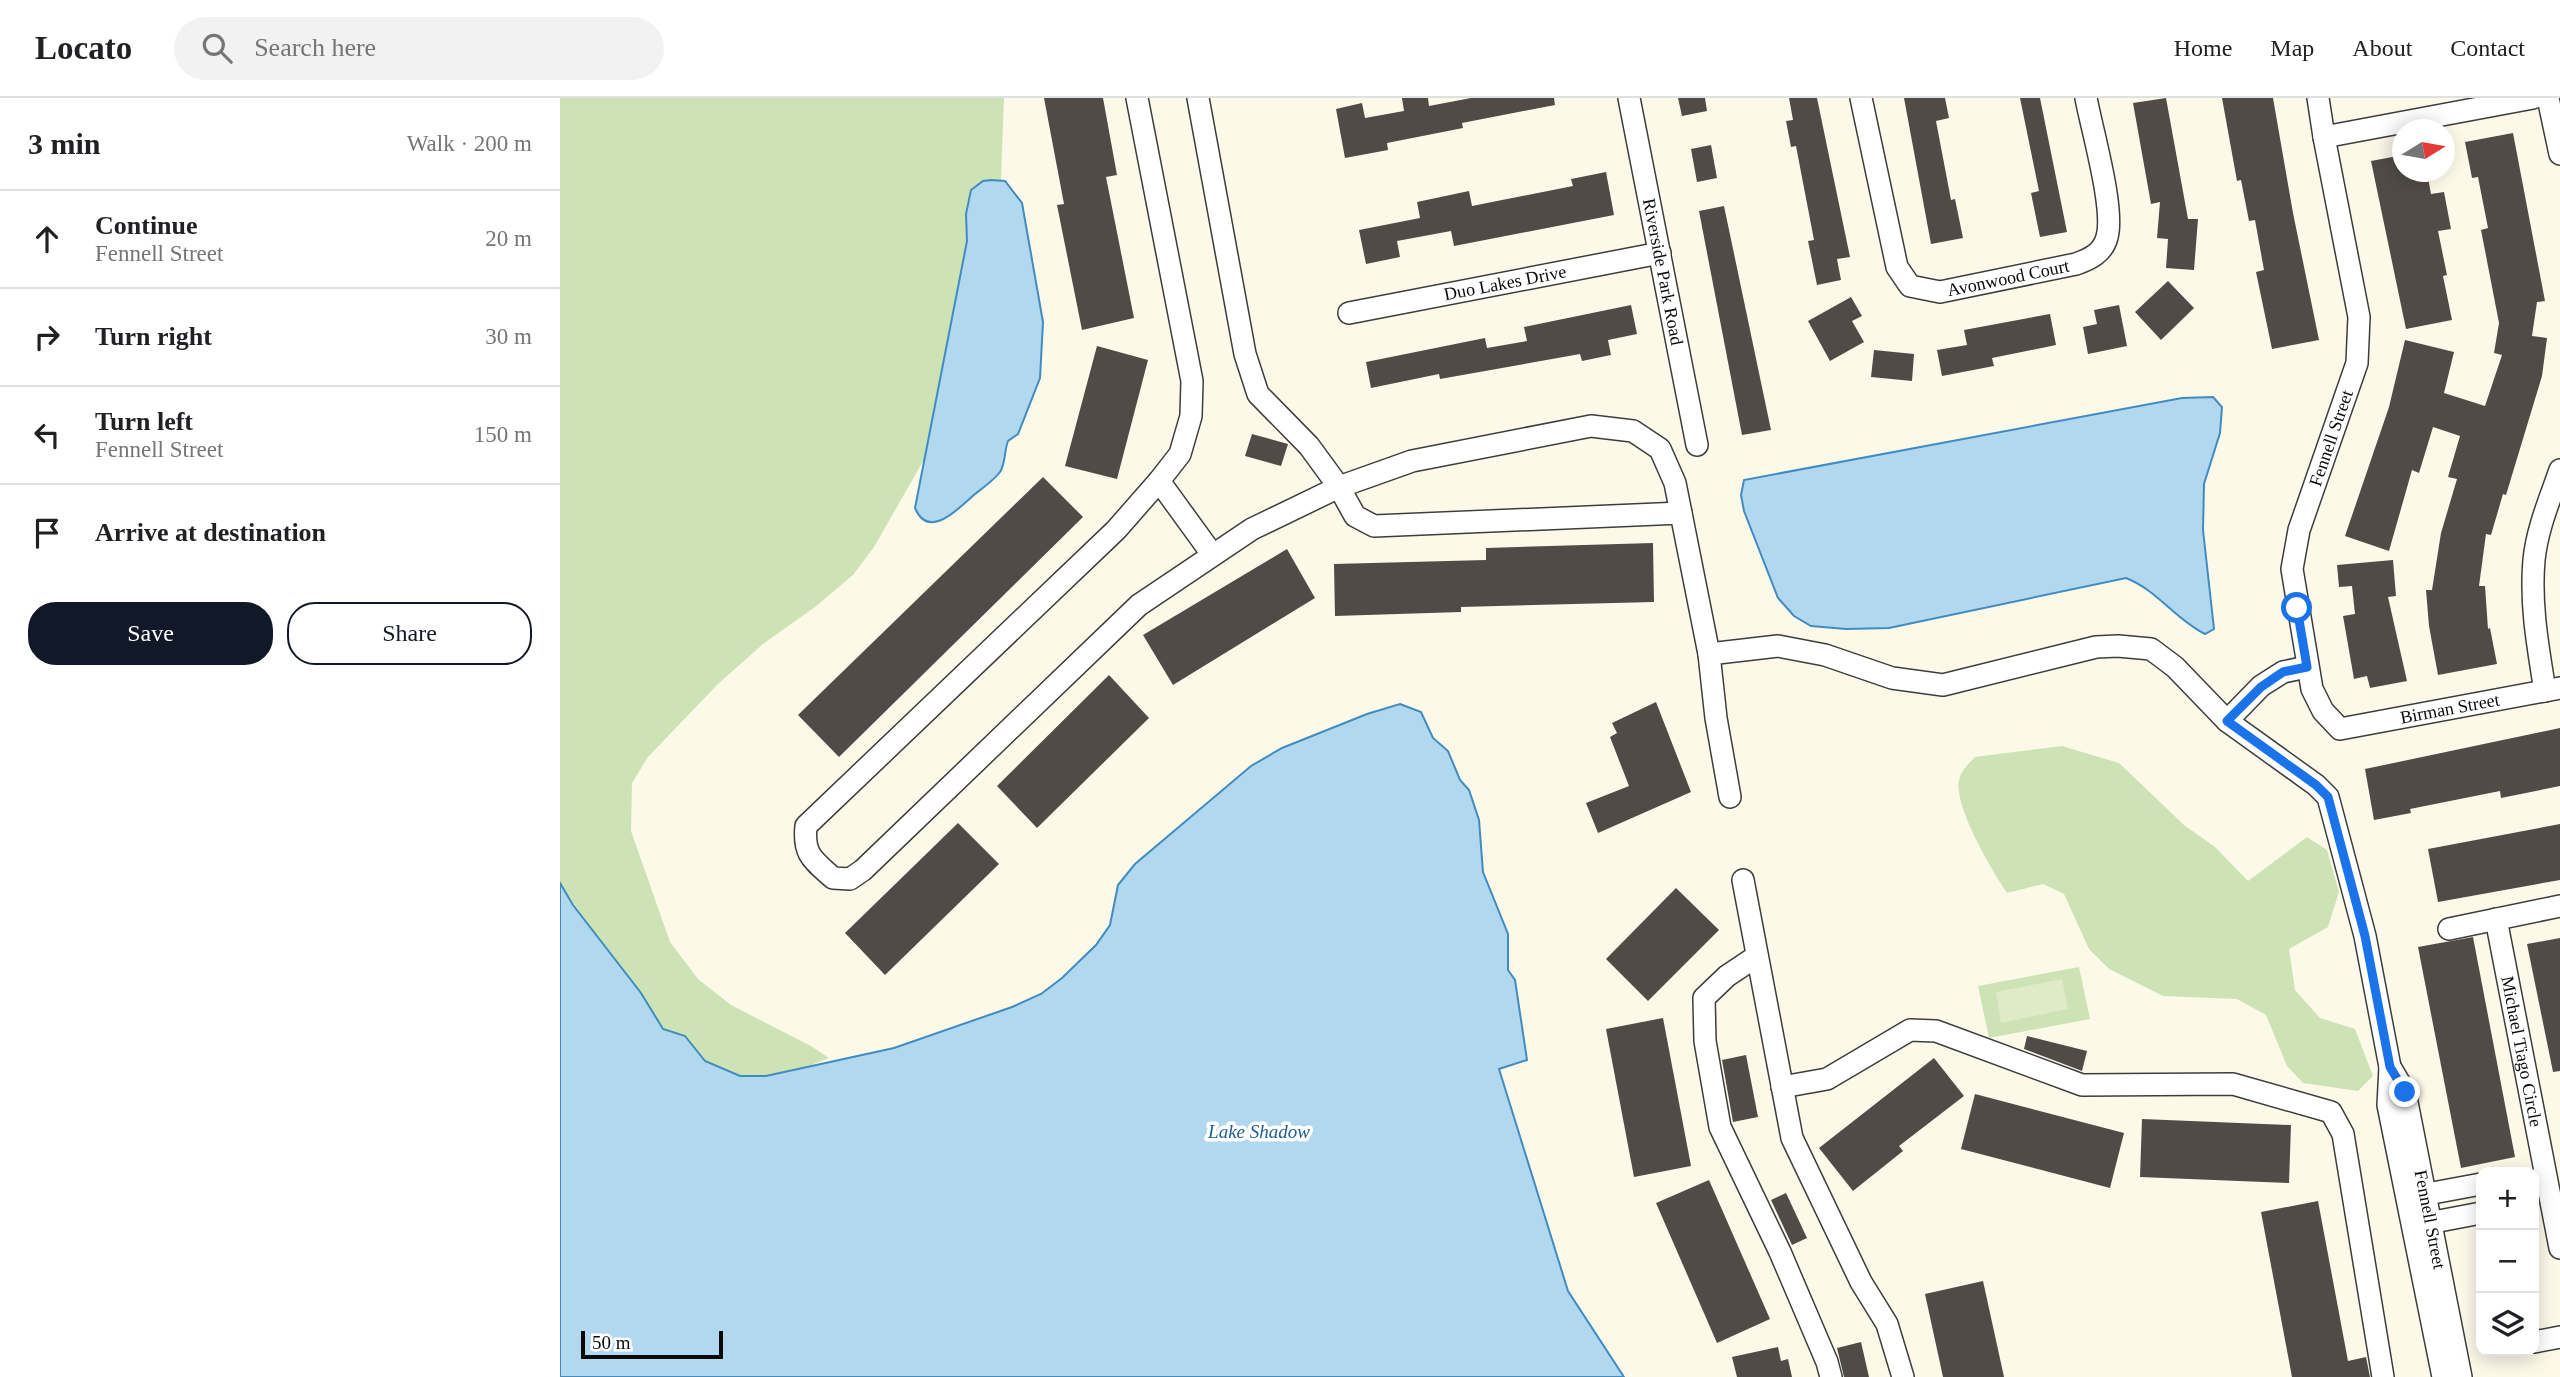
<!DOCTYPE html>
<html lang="en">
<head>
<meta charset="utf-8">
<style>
	body { margin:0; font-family:"Times New Roman",serif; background:#f2f2f2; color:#202124 }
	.controls { position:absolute; right:21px; bottom:21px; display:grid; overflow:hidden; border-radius:14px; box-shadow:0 4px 18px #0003 }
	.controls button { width:63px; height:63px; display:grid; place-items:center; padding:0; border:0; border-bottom:2px solid #e0e0e0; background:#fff; color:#202124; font:35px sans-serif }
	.compass { position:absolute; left:1832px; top:21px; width:63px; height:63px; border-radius:50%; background:#fff; box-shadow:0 4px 18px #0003; rotate:79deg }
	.scale { position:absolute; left:21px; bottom:18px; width:142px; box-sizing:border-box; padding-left:7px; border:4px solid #0a0a0a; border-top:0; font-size:19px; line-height:24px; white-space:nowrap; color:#0a0a0a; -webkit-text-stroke:5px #fff; paint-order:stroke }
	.stop { position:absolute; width:21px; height:21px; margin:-16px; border:5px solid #1a73e8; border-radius:50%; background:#fff }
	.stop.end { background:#1a73e8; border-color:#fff; box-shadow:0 2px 7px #0008 }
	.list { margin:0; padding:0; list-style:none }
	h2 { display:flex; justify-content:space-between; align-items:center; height:91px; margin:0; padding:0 28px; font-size:30px }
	h2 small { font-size:23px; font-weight:400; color:#757577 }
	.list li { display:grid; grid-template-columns:46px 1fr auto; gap:21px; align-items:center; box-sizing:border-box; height:98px; padding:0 28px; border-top:2px solid #e0e0e0 }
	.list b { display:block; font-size:26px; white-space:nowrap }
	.list p { margin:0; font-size:23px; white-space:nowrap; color:#757577 }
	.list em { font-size:23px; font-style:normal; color:#757577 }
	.actions { display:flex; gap:14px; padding:21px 28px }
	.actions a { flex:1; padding:16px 0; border:2px solid #111827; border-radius:28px; text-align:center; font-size:24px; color:#111827 }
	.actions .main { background:#111827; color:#fff }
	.icon { flex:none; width:38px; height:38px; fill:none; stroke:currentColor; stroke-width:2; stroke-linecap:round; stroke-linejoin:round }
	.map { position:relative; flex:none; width:2000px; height:1279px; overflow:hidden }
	header { display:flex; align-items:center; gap:42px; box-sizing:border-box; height:98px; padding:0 35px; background:#fff; border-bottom:2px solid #e0e0e0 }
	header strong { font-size:33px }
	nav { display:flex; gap:38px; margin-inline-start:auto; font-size:24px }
	.search { width:490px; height:63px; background:#f2f2f2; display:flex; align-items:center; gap:18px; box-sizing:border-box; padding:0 24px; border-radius:38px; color:#757577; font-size:26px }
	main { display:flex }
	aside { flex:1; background:#fff }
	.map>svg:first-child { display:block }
	.green { fill:#cde3b6 }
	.pitch { fill:#dfebc7 }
	.water { fill:#b2d8f0; stroke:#408cc0; stroke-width:2 }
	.building { fill:#514b47 }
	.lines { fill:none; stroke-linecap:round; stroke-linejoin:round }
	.minor-casing { stroke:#3d3d3d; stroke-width:24 }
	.minor { stroke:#fff; stroke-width:21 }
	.route { stroke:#1a73e8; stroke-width:9 }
	.labels { text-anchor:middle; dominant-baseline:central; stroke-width:7; stroke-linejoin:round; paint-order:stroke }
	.street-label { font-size:18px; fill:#0a0a0a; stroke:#fff }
	.water-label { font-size:19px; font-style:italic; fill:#205e8f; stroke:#fff }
</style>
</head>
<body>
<header>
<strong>Locato</strong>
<div class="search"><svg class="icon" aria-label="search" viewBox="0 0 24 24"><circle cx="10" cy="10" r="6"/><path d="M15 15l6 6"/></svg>Search here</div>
<nav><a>Home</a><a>Map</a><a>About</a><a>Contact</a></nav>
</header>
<main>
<aside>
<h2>3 min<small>Walk · 200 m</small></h2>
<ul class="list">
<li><svg class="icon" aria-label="ahead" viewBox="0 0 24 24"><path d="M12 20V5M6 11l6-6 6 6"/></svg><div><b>Continue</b><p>Fennell Street</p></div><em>20 m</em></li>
<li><svg class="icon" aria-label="right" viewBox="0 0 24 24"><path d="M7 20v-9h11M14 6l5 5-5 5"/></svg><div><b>Turn right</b></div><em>30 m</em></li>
<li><svg class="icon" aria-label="left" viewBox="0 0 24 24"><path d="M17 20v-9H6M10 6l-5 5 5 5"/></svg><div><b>Turn left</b><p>Fennell Street</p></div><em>150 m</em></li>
<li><svg class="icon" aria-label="arrive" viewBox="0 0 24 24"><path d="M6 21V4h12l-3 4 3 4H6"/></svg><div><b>Arrive at destination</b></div></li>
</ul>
<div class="actions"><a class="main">Save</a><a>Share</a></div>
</aside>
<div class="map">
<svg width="2000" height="1279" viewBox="0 0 2000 1279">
	<rect width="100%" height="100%" fill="#fdf9e9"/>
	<g class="green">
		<path d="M0,0H444L440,109L366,358L314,449L293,477L255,509L203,546L158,586L88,659L72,685L71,733L110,844L138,881L171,907L251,948L269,960L241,971L206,978H180L145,963L125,938L103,931C72,879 32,836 0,785Z"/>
		<path d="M1502,648L1559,665L1624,727L1655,749L1688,783L1747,739L1767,752L1779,794L1768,829L1729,851L1735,892L1760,920L1795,931L1813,978L1798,993L1743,985L1727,968L1706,917L1677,901L1603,898L1549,871L1529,851L1504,796L1483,786L1447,795C1432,773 1393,707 1399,682C1401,673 1408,666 1415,659Z"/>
		<path d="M1519,869L1530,921L1429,940L1418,888Z"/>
	</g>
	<path class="pitch" d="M1502,881L1508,911L1441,925L1436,894Z"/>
	<g class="water">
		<path d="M431,82L445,83L462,105L483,224L480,280L458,336L448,343C444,353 446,364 440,374C434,382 423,390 415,396C399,410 369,443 355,410L407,143L406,116L411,92L423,83Z"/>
		<path d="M1653,299L1662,309L1660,335L1644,386L1643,432L1654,531L1645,536C1615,521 1597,492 1566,480L1329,530L1286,531L1251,528L1234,518L1218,500L1184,413L1181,397L1184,382L1622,300Z"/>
		<path d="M840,606L861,614L873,640L888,653L900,682L909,692L919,722L923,774L948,836V872L955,882L967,962L939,971L1008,1193L1064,1279H0V785L13,807L81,895L103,931L125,938L145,963L180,978H206L334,950L452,909L481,896L502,880L536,847L550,827L558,787L575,766L691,668L722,650L807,616Z"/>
	</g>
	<g class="building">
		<path d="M484,0H543L557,77L546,79L574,220L522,232L497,107L504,106Z"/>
		<path d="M842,0H868L869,8L911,0H994L995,7L902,25L903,30L827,45L828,52L785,60L776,11L802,5L805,20L844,13Z"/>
		<path d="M1118,0H1145L1147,13L1122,18Z"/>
		<path d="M1229,0H1257L1290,159L1277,161L1281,182L1257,187L1248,143L1254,142L1236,48L1231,49L1226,23L1233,22Z"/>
		<path d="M1344,0H1385L1389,20L1376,23L1391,102L1395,101L1403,140L1371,146Z"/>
		<path d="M1460,0H1480L1507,134L1480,139L1471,95L1479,93Z"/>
		<path d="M1606,0L1628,121H1638L1634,172L1606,170L1608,141L1597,140L1600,104L1591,106L1573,5Z"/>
		<path d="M1662,0H1713L1733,115L1759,242L1712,251L1696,174L1704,172L1695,122L1689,123L1681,82L1677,83Z"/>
		<path d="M1953,35L1985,203L1977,204L1972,238L1987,240L1982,278L1946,397L1943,396L1931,437L1926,436L1919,488H1925L1928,531L1930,530L1937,566L1878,577L1869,528L1866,492H1872L1881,435L1897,381L1888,379L1900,338L1873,329L1859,375L1852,372L1829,453L1785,438L1829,309L1845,242L1894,254L1884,295L1925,308L1942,257L1934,255L1939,225L1921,132L1928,130L1918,79L1912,80L1905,44Z"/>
		<path d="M1151,47L1157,80L1137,84L1131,51Z"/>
		<path d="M1843,57V74H1867L1871,96L1884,94L1891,131L1878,133L1887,177L1883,178L1892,222L1846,231L1811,63Z"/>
		<path d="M1046,74L1054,117L894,148L891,133L837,143L840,159L806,166L799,132L860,120L857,104L909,93L912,108L1013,88L1011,81Z"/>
		<path d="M1164,108L1211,332L1182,337L1139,113Z"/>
		<path d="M1608,183L1634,210L1601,242L1575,214Z"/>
		<path d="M1291,199L1302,218L1292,223L1304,244L1270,263L1248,223Z"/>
		<path d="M1071,207L1077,236L1048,242L1051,257L1022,263L1020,256L880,281L879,276L811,290L806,264L925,240L927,250L967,243L964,229Z"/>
		<path d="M1559,207L1567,248L1528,256L1523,229L1537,226L1534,212Z"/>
		<path d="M1490,216L1496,247L1432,260L1434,268L1382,278L1377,252L1407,247L1404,232Z"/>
		<path d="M537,248L588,262L557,381L505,368Z"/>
		<path d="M1314,252L1354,256L1352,283L1311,279Z"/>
		<path d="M692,336L728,346L721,368L685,358Z"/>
		<path d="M483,379L523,419L279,659L238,617Z"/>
		<path d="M1093,445L1094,504L901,509V514L775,518L774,466L926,462V450Z"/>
		<path d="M727,451L755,500L613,587L583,537Z"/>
		<path d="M1833,462L1836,498L1828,499L1847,583L1810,590L1807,578L1794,581L1783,518L1795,516L1792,488L1779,489L1777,467Z"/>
		<path d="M549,577L589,620L477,730L437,688Z"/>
		<path d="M1096,604L1131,694L1038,735L1026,705L1069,688L1050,639L1057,635L1052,625Z"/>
		<path d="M2000,630V688L1941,700L1940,693L1850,711L1851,715L1814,722L1805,671Z"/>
		<path d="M398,725L439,766L325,877L285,835Z"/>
		<path d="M2000,726V782L1878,804L1868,751Z"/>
		<path d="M1116,790L1159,832L1088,903L1046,861Z"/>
		<path d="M1913,839L1955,1059L1901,1070L1858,849Z"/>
		<path d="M2000,840V973L1993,974L1967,846Z"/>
		<path d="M1103,920L1131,1068L1074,1079L1046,931Z"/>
		<path d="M1467,938L1527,953L1522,973L1464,951Z"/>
		<path d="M1186,957L1198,1019L1173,1024L1162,962Z"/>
		<path d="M1374,960L1404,998L1339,1048L1343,1053L1293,1093L1259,1050Z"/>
		<path d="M1415,996L1564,1035L1550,1090L1401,1051Z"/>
		<path d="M1582,1021L1731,1027L1729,1085L1580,1079Z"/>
		<path d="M1149,1082L1210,1221L1157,1245L1096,1105Z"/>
		<path d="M1226,1095L1247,1140L1232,1147L1211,1102Z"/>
		<path d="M1758,1103L1788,1263L1806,1259L1810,1279H1732L1701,1114Z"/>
		<path d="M1423,1183L1444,1279H1383L1365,1196Z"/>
		<path d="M1301,1244L1309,1279H1284L1277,1250Z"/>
		<path d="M1218,1249L1221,1263L1228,1261L1232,1279H1177L1172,1259Z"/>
	</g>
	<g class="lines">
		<g class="minor-casing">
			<g id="minor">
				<path d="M577,0L632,283L631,318L620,356L599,383L556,432L246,728C243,757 253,762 273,780L290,781L303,772L579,507L692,431L779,389L852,363L1031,328L1073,333L1100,351L1115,385L1149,556L1156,620L1170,699"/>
				<path d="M638,0L685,256L698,296L749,348L779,389L795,418L814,428L1121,415"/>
				<path id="s1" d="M1069,0L1137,347"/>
				<path id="s2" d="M1301,0L1337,169L1350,188L1380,194L1516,166C1530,161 1543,155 1547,139C1555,111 1532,32 1526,0"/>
				<path id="s3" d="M1758,0L1764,39L1799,219L1797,265L1739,432L1732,471L1752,591L1763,613L1780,631L2000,590"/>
				<path d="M1988,0L2000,56"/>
				<path d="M1764,39L1973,0"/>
				<path id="s4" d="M789,215L1100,155"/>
				<path d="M599,383L652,456"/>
				<path d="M1149,556L1218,548L1265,557L1332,580L1383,587L1536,549L1558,548L1591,551L1615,569L1667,623L1756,687L1768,699L1805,838L1830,969L1828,1007L1883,1279"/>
				<path d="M1985,593C1978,549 1970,506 1974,462C1977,431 1990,401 2000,372"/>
				<path d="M1667,623L1701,588L1723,574L1747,569"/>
				<path d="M1183,782L1232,1040L1301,1184L1327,1226L1343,1279"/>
				<path id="s5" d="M1936,821L2000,1150"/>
				<path d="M1889,831L2000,808"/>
				<path d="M1197,858L1167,878L1144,900L1145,943L1160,1029L1220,1154L1267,1264L1271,1279"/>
				<path id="s6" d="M1830,969L1845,994L1901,1279"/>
				<path d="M1222,989L1267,981L1350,932L1376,933L1522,987L1673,986L1771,1014L1783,1036L1823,1279"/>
				<path d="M1851,1099L1921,1086"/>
				<path d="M1858,1127L1921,1115"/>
				<path d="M1974,1244L2000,1239"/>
			</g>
		</g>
		<use href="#minor" class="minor"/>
	</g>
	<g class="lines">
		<path class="route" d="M1737,510L1747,569L1723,574L1701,589L1667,623L1756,687L1768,699L1805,838L1830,969L1845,994"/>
	</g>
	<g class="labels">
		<g class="street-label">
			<text stroke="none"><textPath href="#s1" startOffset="177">Riverside Park Road</textPath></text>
			<text stroke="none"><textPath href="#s2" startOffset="296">Avonwood Court</textPath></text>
			<text stroke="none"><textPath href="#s4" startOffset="159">Duo Lakes Drive</textPath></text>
			<text transform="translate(1771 340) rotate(-71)">Fennell Street</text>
			<text stroke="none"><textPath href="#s3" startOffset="768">Birman Street</textPath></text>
			<text stroke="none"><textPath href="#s5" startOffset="135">Michael Tiago Circle</textPath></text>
			<text stroke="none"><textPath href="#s6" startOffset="159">Fennell Street</textPath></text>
		</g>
		<g class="water-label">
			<text x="699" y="1033">Lake Shadow</text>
		</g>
	</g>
</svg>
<div class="controls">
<button>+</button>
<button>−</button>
<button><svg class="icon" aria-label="layers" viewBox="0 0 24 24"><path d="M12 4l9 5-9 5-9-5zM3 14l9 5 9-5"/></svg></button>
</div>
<svg class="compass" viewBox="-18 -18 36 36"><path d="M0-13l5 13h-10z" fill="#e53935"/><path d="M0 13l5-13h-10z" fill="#757577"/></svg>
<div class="scale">50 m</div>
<div class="stop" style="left:1737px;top:510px"></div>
<div class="stop end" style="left:1845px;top:994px"></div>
</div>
</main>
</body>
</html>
